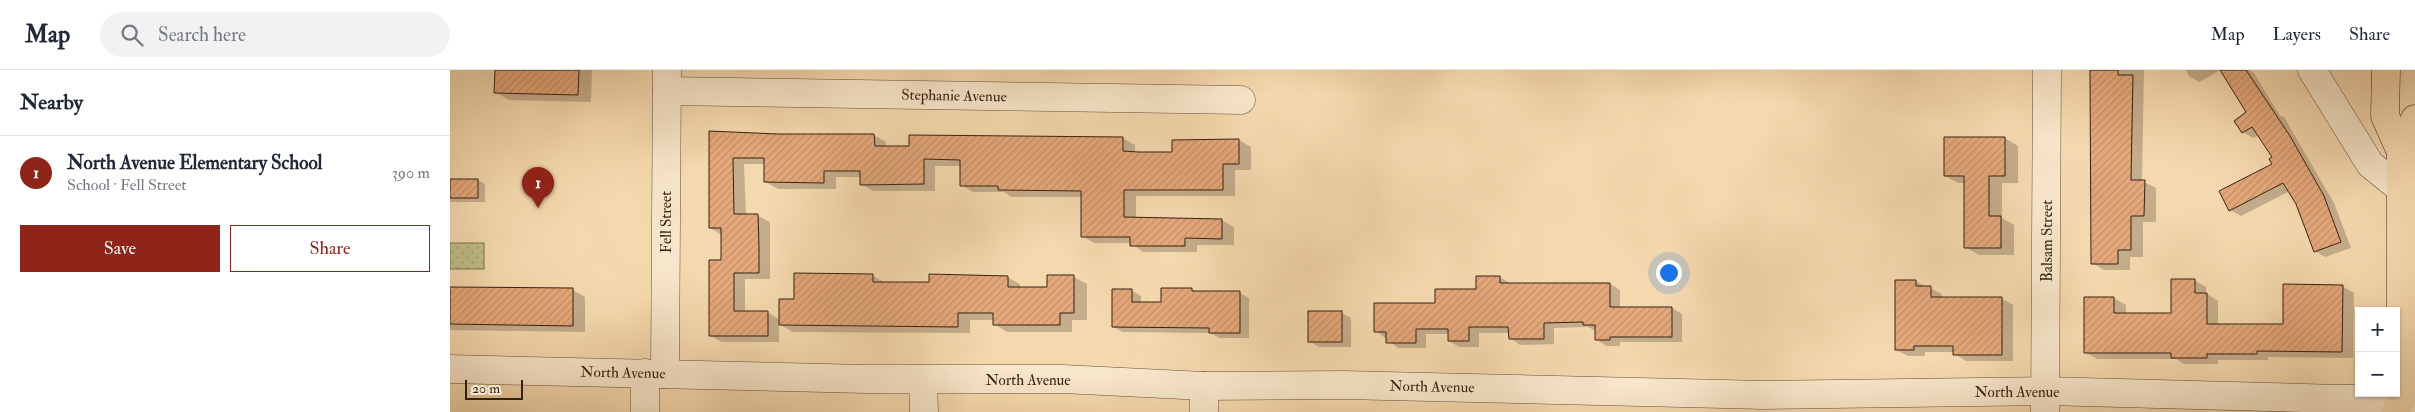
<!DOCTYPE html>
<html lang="en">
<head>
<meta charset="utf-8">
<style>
	body { margin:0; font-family:"IM FELL Double Pica",serif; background:#f2f2f3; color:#1f2937 }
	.controls { position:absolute; right:15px; bottom:15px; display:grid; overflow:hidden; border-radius:0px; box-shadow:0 1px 4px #0004 }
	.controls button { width:45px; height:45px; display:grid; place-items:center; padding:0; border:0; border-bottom:1px solid #e0e1e3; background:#fff; color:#1f2937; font:25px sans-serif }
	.scale { position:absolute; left:15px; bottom:12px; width:58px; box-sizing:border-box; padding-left:5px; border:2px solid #352112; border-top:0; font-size:14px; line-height:18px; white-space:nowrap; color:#352112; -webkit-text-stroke:4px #f8e6ca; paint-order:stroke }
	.you { position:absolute; left:1218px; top:202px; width:18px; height:18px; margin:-12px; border:4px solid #fff; border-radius:50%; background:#1a73e8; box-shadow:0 0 0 8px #1a73e833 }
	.badge { display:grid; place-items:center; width:32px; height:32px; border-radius:50%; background:#8f2418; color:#fff; font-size:16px; font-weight:700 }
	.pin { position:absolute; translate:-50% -41px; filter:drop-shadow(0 1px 2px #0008) }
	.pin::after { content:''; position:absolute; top:26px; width:18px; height:15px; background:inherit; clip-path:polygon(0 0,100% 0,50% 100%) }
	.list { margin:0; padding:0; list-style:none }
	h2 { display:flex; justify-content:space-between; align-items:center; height:65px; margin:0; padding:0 20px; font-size:21px }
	h2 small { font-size:16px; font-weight:400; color:#747a83 }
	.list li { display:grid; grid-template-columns:32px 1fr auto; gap:15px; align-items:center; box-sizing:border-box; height:75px; padding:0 20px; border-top:1px solid #e0e1e3 }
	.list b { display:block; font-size:19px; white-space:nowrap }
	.list p { margin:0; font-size:16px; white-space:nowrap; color:#747a83 }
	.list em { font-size:16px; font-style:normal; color:#747a83 }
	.actions { display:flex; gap:10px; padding:15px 20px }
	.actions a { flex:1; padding:11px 0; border:1px solid #8f2418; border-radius:0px; text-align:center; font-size:18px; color:#8f2418 }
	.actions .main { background:#8f2418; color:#fff }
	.icon { flex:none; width:28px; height:28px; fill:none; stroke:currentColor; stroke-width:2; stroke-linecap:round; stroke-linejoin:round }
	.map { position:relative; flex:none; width:1965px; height:342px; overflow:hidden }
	header { display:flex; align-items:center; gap:30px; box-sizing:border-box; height:70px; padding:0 25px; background:#fff; border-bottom:1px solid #e0e1e3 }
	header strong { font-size:24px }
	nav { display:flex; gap:28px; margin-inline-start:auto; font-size:18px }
	.search { width:350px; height:45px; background:#f2f2f3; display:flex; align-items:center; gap:12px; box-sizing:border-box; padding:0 18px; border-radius:28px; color:#747a83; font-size:19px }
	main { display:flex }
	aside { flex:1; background:#fff }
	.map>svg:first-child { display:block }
	.grass { fill:url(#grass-dots); stroke:#7a704c }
	.shadow { fill:#0003 }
	.building { fill:url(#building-hatch); stroke:#352112 }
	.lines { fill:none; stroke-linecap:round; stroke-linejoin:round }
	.minor-casing { stroke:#654f39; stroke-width:29 }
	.major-casing { stroke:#352112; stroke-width:29 }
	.minor { stroke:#f8e6ca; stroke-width:28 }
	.major { stroke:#f5d9ae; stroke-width:28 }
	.labels { text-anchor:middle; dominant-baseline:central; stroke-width:4; stroke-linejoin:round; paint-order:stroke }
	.street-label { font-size:15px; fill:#352112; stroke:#f8e6ca }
</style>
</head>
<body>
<header>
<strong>Map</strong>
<div class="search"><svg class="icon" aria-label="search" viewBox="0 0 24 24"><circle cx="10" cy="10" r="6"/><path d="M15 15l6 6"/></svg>Search here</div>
<nav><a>Map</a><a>Layers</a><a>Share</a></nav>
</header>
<main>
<aside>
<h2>Nearby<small></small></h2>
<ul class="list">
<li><span class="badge">1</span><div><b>North Avenue Elementary School</b><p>School · Fell Street</p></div><em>390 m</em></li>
</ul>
<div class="actions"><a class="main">Save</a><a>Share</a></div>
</aside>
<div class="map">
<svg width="1965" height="342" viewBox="0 0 1965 342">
	<defs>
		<pattern id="grass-dots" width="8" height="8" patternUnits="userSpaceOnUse" patternTransform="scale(1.25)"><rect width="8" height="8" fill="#c0be87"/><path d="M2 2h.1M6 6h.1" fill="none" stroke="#a6a374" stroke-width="1.8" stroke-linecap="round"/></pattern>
		<pattern id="building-hatch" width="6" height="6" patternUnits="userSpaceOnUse" patternTransform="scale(1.25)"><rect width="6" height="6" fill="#e5a87a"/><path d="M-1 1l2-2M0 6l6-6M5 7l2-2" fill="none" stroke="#c59068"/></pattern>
	</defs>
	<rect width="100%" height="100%" fill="#f5d9ae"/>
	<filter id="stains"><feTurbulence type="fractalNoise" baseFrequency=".004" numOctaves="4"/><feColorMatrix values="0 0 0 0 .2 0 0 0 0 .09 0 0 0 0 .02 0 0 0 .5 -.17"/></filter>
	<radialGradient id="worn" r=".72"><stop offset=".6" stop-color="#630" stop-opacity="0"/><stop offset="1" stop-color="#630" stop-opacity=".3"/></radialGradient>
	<rect class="grass" x="0" y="173" width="34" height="26"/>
	<g class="shadow">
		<path d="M46,0H142L141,32L59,30L45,22Z"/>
		<path d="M1641,0H1694L1692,111L1706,118V152H1693V187H1680V200H1654L1642,193Z"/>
		<path d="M1736,0H1771L1749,12L1739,6Z"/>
		<path d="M1772,0H1799L1804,3L1830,46L1834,47L1884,133L1901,178L1875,187L1865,181L1847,133L1840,121L1791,146L1780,140L1824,94V88L1809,65L1803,68L1793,62L1798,43Z"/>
		<path d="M260,63L328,65H424L436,72V77L673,68L685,75V83H724L789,70L801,77V100H785V126H686V149L772,150L784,157V175H747V182H693L681,173H644L632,166V127H561L554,122H523L511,115V96H485V121H423L411,114V107H386V119H328L316,112V94H294L296,146H308L320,152V209H295V242H317L330,250L345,231L422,205L435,213H480L557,207L570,214V218H598L624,207L637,214V250H622V262H557L544,254V250H520V263L343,262L329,254V272H272L260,266L272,192V165L260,158Z"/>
		<path d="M1555,68L1568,76V113H1552V148L1564,155V185H1529L1515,177V113H1508L1495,106Z"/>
		<path d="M0,110H28L35,114V132H0Z"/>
		<path d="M1050,207L1060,213L1160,214L1170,220V238H1222L1232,244V272H1170V276H1156L1146,269V261L1138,257L1104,258V274L1070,275L1060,268V263H1029V277H1009L999,271V264H976V278H948L926,261L986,235L1027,220Z"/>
		<path d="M1744,210L1756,217V223L1768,231V255H1834L1892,216L1904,223L1903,288L1818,287V290H1768V294H1734L1726,289H1647L1635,282V228H1664L1676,235V244H1722Z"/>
		<path d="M1465,211L1492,224V228H1551L1563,235V291H1516L1505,284V282H1475V286H1458L1446,280Z"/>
		<path d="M0,218L123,220L135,227V262L0,260Z"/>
		<path d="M713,219H742L748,223H790L799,228V268H770L760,263L673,262L663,257L681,220L691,226V233H713Z"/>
		<path d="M892,243L901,248V277H869L859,271Z"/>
	</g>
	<g class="building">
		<path d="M45,0H129L128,25L44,23Z"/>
		<path d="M1640,0H1668V5H1683L1681,110H1695L1694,146H1681V180H1668V194H1641Z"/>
		<path d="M1770,0H1796L1840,66L1874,126L1891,172L1864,182L1846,134L1833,113L1779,141L1769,121L1822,94L1819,89L1822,87L1802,57L1792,63L1784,51L1796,42Z"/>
		<path d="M259,61L328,64H424L425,76H459V65L673,67V81L689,82H722V70L789,69V94H773V120H674V147L772,149V169L735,168V176H680V167H631V121L548,120V116H510V90L474,89V114L410,115V101H374V113L314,112V88H283L284,144H308L309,177V203H284V241H318V266H259V190H271V158H259Z"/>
		<path d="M1494,67H1555V106H1539V146H1551V178H1514V106H1494Z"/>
		<rect x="0" y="109" width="28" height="19"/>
		<path d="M344,203L423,204V212H479V204L558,206V217H597V205H624V243H610V255H543V243H508V257L329,255V229H344Z"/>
		<path d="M1026,206H1050V213H1160V237H1222V267H1160V270H1145V255H1133V252L1094,253V269H1059L1058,257H1019V271H998V259H966V273H936V262H924V233H985V219H1026Z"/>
		<path d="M1721,209H1745V223H1757V254H1833V214L1893,215L1892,282L1807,281V284H1757V288H1721V283H1634V227H1664V243H1721Z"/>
		<path d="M1445,210H1466V216H1481V227H1552V285H1503V276H1464V280H1445Z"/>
		<path d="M0,217L123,218V256L0,254Z"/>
		<path d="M711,218H742V221H790V263H759V258L662,257V219H682V232H711Z"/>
		<rect x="858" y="241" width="34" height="31"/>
	</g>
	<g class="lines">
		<g class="minor-casing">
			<g id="minor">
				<path d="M1862,0L1920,94L1953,121L1965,118"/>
				<path d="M217,21L791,30"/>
				<path d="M0,299L416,309H613L754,316L893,315L1315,325L1596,321L1890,329L1965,328"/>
				<path d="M215,304L217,0"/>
				<path d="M473,310L474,342"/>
				<path d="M754,316V342"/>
				<path d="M195,342V303"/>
				<path d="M1595,342L1597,0"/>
			</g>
		</g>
		<g class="major-casing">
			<g id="major">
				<path d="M1936,0L1935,46L1951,82V328L1946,342"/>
				<path d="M1951,82L1965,49"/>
			</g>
		</g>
		<use href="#minor" class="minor"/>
		<use href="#major" class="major"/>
	</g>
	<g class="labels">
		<g class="street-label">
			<text transform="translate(504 26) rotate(1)">Stephanie Avenue</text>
			<text transform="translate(216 152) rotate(-90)">Fell Street</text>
			<text transform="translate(1597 171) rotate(-90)">Balsam Street</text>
			<text transform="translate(173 303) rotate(1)">North Avenue</text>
			<text x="578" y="310">North Avenue</text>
			<text transform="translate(982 317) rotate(1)">North Avenue</text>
			<text x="1567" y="322">North Avenue</text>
		</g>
	</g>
	<rect width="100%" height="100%" filter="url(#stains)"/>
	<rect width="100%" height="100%" fill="url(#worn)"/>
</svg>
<div class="controls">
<button>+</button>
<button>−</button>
</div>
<div class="scale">20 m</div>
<div class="you"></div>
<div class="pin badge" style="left:88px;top:138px">1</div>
</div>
</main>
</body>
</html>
